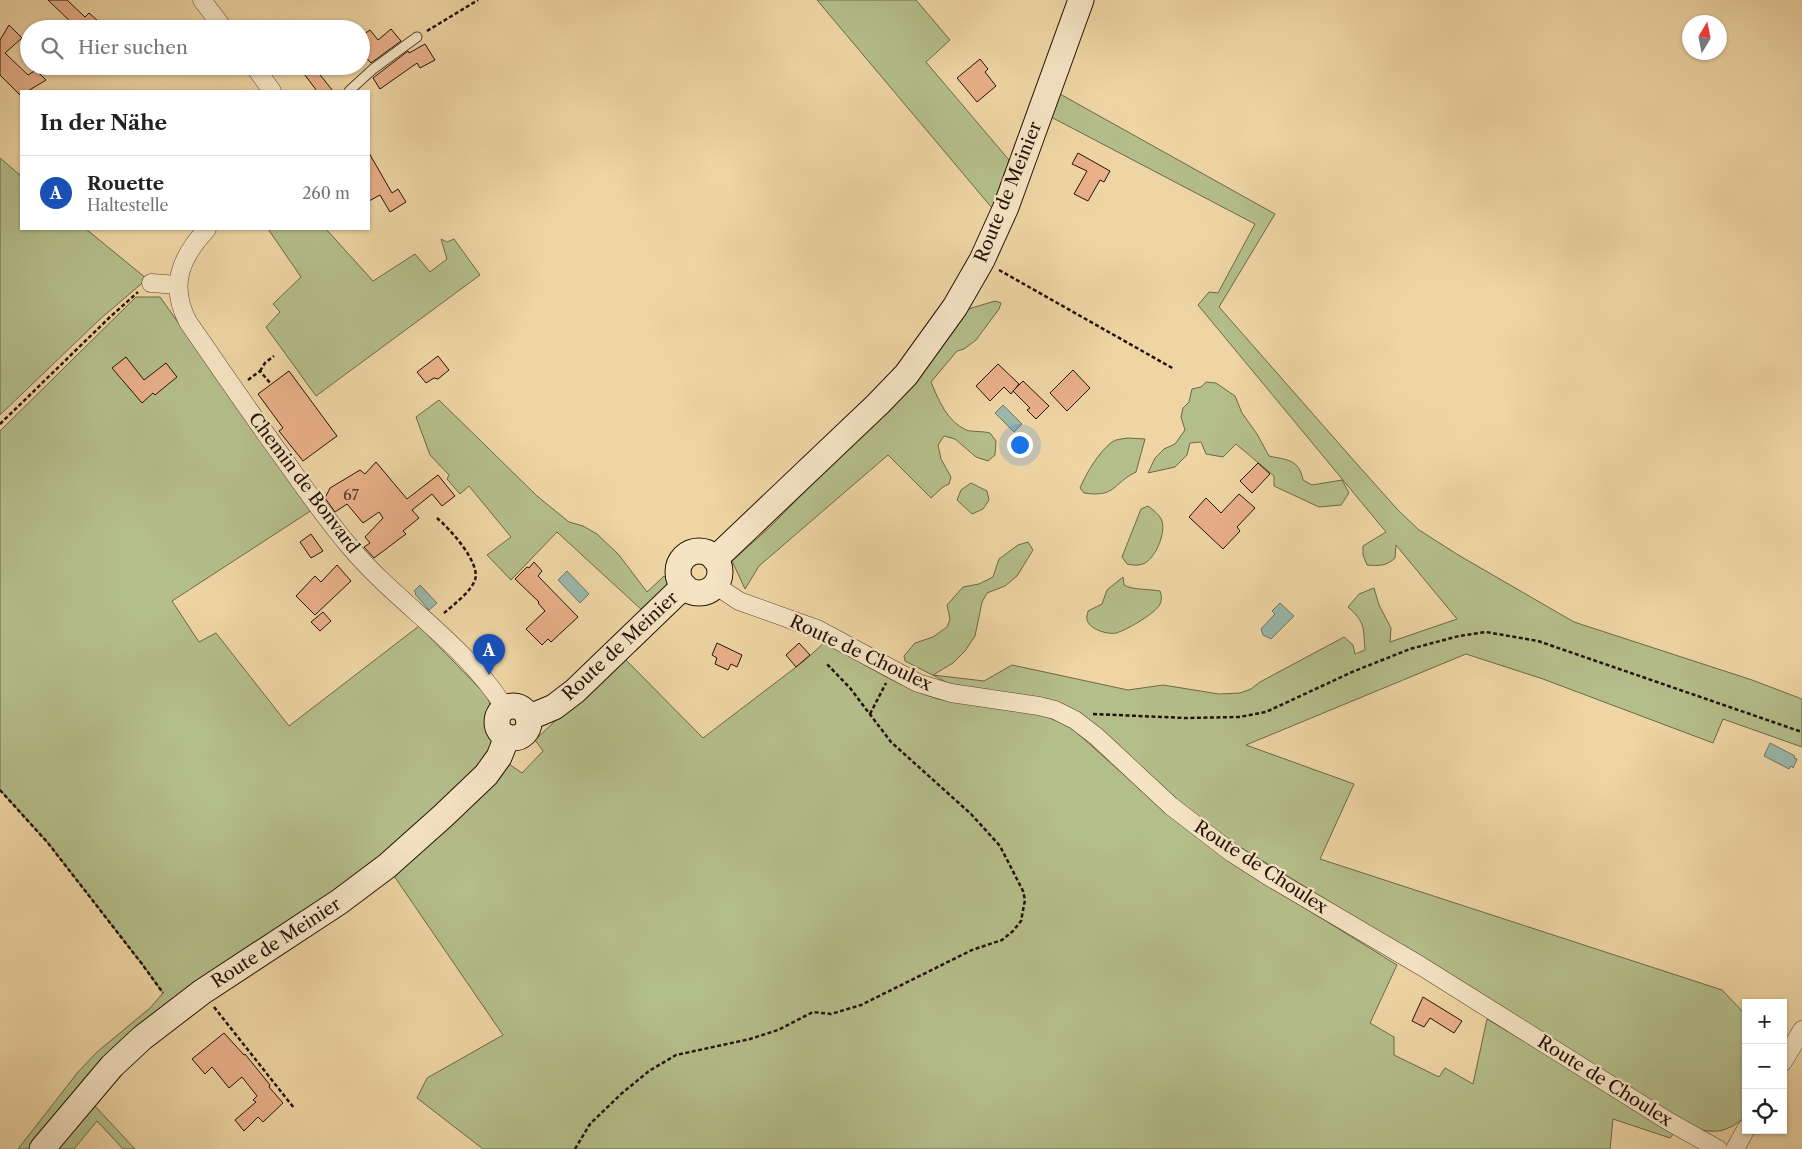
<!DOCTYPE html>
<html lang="de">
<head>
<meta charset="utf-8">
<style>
	body { margin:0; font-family:"Libre Caslon Text",serif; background:#f6f6f6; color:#222 }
	.controls { position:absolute; right:15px; bottom:15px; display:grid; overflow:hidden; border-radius:0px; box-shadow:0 1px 4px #0004 }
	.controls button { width:45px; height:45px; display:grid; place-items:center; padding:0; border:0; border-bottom:1px solid #e0e0e0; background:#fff; color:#222; font:25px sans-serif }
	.compass { position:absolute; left:1682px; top:15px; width:45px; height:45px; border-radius:50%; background:#fff; box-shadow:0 1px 4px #0004; rotate:10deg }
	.you { position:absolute; left:1019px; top:444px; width:18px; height:18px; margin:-12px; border:4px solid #fff; border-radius:50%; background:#1a73e8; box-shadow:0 0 0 8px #1a73e833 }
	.badge { display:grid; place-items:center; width:32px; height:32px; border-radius:50%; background:#111827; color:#fff; font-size:16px; font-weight:700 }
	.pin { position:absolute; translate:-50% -41px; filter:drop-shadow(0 1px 2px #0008) }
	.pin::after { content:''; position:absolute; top:26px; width:18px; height:15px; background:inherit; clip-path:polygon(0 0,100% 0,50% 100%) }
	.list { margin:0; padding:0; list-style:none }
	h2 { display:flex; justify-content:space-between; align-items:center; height:65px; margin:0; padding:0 20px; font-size:21px }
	h2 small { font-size:16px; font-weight:400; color:#767676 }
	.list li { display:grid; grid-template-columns:32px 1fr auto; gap:15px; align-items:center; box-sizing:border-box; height:75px; padding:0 20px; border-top:1px solid #e0e0e0 }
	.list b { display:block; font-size:19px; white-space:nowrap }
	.list p { margin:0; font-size:16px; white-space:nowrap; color:#767676 }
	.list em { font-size:16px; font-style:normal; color:#767676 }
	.icon { flex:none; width:28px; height:28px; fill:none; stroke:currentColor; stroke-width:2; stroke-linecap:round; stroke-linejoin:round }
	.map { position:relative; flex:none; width:1802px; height:1149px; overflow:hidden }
	.search { position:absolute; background:#fff; box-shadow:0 1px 4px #0004; left:20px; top:20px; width:350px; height:55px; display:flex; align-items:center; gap:12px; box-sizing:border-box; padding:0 18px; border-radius:28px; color:#767676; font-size:19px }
	.panel { position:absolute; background:#fff; box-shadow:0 1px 4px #0004; left:20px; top:90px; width:350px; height:140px; border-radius:0px }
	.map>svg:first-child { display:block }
	.green { fill:#b4be8a; stroke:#6c6848 }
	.water { fill:#9ab8a9; stroke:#6b7668 }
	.building { fill:#e9b08a; stroke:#241207 }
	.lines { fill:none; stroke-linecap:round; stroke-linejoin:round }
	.lane-casing { stroke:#57432e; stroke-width:11 }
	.street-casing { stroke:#57432e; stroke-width:19 }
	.secondary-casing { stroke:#241207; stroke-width:27 }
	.path { stroke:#241207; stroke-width:2.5; stroke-dasharray:4 2.5; stroke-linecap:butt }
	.lane { stroke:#f5e4c4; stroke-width:9 }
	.street { stroke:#f5e4c4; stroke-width:18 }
	.secondary { stroke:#f5e4c4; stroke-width:25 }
	.labels { text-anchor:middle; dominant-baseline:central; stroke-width:4.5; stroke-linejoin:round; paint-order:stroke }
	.number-label { font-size:15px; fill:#553a28 }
	.street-label { font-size:18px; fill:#241207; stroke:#f5e4c4 }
</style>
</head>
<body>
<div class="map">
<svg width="1802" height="1149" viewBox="0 0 1802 1149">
	<rect width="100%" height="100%" fill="#efd5a4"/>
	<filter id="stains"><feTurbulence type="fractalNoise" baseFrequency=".004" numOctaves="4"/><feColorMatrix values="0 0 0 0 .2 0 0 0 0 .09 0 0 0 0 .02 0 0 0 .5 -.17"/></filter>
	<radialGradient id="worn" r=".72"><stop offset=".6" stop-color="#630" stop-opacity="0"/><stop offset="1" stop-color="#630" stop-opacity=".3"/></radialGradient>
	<g class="green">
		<path d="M817,0H916L950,40L926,62L1009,160L992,208Z"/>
		<path d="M1060,94L1275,214L1219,307L1356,463L1398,510L1419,530L1460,556L1574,622L1752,680L1802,699V747L1723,719L1713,743L1543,679L1466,654L1246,745L1354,784L1320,859L1722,990L1746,1015V1116C1728,1132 1715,1135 1692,1127L1476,991L1217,833L1045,700L950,684L905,661L904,656L915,643L933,637L947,627L950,619L947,605L963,587L979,584L993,577L999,559L1018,545L1028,542L1033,550L1017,576L1005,586L987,593L982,602L975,636L965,651L953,663L933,675L984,681L1012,665L1128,690L1163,685L1219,694L1240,693L1251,689L1260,682L1344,637L1353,645L1355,654L1365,650C1363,628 1366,623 1348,607L1359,594L1374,588L1379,605L1391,628L1390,642L1457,619L1396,545L1395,558C1387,566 1379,566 1367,565L1363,555V546L1386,532L1198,305L1209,292L1218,293L1255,224L1051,117L1055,103Z"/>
		<path d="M0,158L21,176V229H86L147,279L99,320L0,415Z"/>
		<path d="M268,229H326L373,281L415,254L430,272L447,259L441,239L447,242L454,239L480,275L316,396L266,327L280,312L273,304L301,277Z"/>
		<path d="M136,297H160L312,510L172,601L199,642L216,633L289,726L419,626L487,696L491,708V719L493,739L480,770L360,878L190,990L33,1149H18L78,1072L97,1052L150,1008L163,993L142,964L48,843L0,790V431Z"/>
		<path d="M995,301L1001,303L999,309L976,340L964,349L957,351L931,382C939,401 947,421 966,430C972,432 983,431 990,433L996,441L995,455L988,461L976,457L955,439L944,436L938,445L941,459L951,477L949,484L943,487L931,498L888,455L759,566L745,589L732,561L770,527L875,420L965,310Z"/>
		<path d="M1206,382L1216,383L1235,396L1242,413L1257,434L1269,456C1287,460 1299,459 1303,480L1312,485L1342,480L1349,493L1341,505L1319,507L1274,486V476L1236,444L1223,457L1206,454L1201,442L1190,443L1187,455L1175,467L1148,473L1155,458L1164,449L1175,444L1185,430L1181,417L1183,408L1189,402L1192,389L1201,387Z"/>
		<path d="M439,400L537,496L569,522L583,526L597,534L619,555L647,592L664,576L671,582L644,612L557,532L511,580L487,555L511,537L469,486L460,494L447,479L449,475L430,455L416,417Z"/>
		<path d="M1128,438L1145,439L1136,472C1113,483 1116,498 1084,493L1080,488C1087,472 1098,453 1112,442C1116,439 1123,439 1128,438Z"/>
		<path d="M971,483L987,491L989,500L983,509L972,514L957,500L961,490Z"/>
		<path d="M1148,506C1153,510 1160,515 1162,521C1166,534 1155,559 1143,564C1138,566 1131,565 1127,564L1122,557L1141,509Z"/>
		<path d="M1123,577L1124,585C1132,590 1149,589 1160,591C1162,596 1162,601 1159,606C1152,615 1127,630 1116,633C1108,635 1088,629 1087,619C1086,616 1088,614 1088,611L1102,604L1107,590Z"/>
		<path d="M825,642C861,662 898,687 938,699C947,701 956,701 965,702C1001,707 1045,710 1075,731L1171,817L1258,879L1397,965L1370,1023L1394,1037V1055L1439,1077L1445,1068L1473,1084L1487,1019L1675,1132L1670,1138L1613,1119L1610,1149H483L417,1098L427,1078L503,1035L392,873L509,764L522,773L543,751L535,740L623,657L703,738L804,661Z"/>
		<path d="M94,1105L135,1149H123L97,1121L74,1149H53Z"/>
	</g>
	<g class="water">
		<path d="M1003,405L1022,424L1014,432L995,413Z"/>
		<path d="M567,571L589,594L580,603L558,580Z"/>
		<path d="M420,585L437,603L429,610L415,594L416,593L414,591Z"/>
		<path d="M1280,603L1294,616L1271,639L1263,635L1261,629L1275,614L1272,611Z"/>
		<path d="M1770,743L1795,756L1794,758L1797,759L1793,768L1791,766L1789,769L1764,756Z"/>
	</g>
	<g class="building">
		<path d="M48,0H67L85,17L89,13L98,21L94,26L97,29H72L75,26Z"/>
		<path d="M9,25L22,38L5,53L28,75L36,70L46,80L28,91H21V96L0,75V40Z"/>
		<path d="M391,29L401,41L371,63L361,52V36L370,30L378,40Z"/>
		<path d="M425,44L435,60L420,68L417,63L380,89L373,78L408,51L409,53Z"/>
		<path d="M980,59L988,69L985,72L996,86L977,102L957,78Z"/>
		<path d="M298,66H313L333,91H317Z"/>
		<path d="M369,153L392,193L398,189L406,202L390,212L380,195L369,201Z"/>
		<path d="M1078,153L1110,171L1104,182L1100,180L1088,201L1074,194L1087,171L1072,164Z"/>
		<path d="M438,356L449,370L438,379L434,378L426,383L417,372Z"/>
		<path d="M126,357L144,380L166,363L177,377L155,395L153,393L142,403L112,368Z"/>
		<path d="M998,364L1019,384L1011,394L1004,387L990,401L976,386Z"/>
		<path d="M1073,370L1090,388L1067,411L1050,393Z"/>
		<path d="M289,371L337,436L303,461L279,431L283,428L258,394Z"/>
		<path d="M1023,381L1049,406L1036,419L1027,410L1030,408L1013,391Z"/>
		<path d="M1022,440L1031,448L1023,457L1014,449Z"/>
		<path d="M376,462L407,499L438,475L455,496L442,506L432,494L412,510L419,518L403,531L406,534L374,558L364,547L370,543L365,537L383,518L379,512L363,523L347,504L335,512L325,498L330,488L360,470L365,474Z"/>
		<path d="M1258,463L1270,474L1252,493L1240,481Z"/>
		<path d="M1239,494L1255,508L1237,527L1240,531L1223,549L1189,517L1206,498L1221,513Z"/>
		<path d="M311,534L323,551L311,558L300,542Z"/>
		<path d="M534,562L542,571L538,576L578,617L551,642L548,639L542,645L526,629L545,611L538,603L539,602L515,579L527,567L529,568Z"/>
		<path d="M337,565L351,581L315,615L296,596L315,576L321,582Z"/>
		<path d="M323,612L331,621L320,631L311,622Z"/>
		<path d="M717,643L742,655L737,667L731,664L728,670L715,664L717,658L712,655Z"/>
		<path d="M799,643L810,655L796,667L786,655Z"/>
		<path d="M1423,997L1462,1021L1454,1033L1430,1018L1424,1027L1412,1021Z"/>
		<path d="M224,1033L244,1055L245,1054L270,1085L269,1087L283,1103L263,1122L258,1117L244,1131L235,1120L256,1102L253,1100L257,1096L242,1077L229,1088L212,1067L205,1074L192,1059Z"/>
	</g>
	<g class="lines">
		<g class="lane-casing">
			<path id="lane" d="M349,91L373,69L417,37"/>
		</g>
		<g class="street-casing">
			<g id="street">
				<path d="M202,0L224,29"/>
				<path d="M254,66L272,91"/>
				<path d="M207,229C180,258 169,286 188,322C220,368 251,414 284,459C305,489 326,519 350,547C398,604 465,644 505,708"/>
				<path d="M151,283L178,285"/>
				<path d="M715,585L739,601L817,629L918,683L951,693L1039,706L1055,710L1075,720L1097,737L1171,806L1232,853L1268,876L1421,966L1668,1121L1718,1149"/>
				<path d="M1783,1062L1802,1030"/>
				<path d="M1735,1149L1746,1129"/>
			</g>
		</g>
		<g class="secondary-casing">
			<g id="secondary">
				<circle cx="699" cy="572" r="21"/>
				<path d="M715,559L878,404L906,375L955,307L982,260L1006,207L1081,0"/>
				<circle cx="513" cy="722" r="16"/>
				<path d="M528,718L554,707L575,691L684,586"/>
				<path d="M42,1149L112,1066L142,1038L202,992L339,902L387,866L443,816L486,775L499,757L507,737"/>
			</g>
		</g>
		<g class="path">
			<path d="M427,31L478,0"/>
			<path d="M999,270L1174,369"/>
			<path d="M260,371L265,363L274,356"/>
			<path d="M248,380L260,371L271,384"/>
			<path d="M0,424L110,317L138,292"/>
			<path d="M437,518C450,529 481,563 475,580C470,593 453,605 443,614"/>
			<path d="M870,714L886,683"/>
			<path d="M1093,714L1186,718L1239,717L1266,712L1352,672L1410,649L1459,636L1486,632L1538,641L1802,732"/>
			<path d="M0,790L48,843L142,964L163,993"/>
			<path d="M214,1007L294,1108"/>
			<path d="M575,1149L590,1124L621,1094L649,1071L676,1055L750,1039L778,1030L813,1012L831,1014L861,1005L972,950L1002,940L1013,931L1021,921L1025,900L1023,891L1000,846L971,814L891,742L850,688L826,663"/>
		</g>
		<use href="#lane" class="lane"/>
		<use href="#street" class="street"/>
		<use href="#secondary" class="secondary"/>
	</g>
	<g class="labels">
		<g class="number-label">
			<text x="351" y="494">67</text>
		</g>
		<g class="street-label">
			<text transform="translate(1008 192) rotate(-68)">Route de Meinier</text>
			<text transform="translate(304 483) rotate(53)">Chemin de Bonvard</text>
			<text transform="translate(620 646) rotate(-43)">Route de Meinier</text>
			<text transform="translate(861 653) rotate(25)">Route de Choulex</text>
			<text transform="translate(1261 867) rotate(33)">Route de Choulex</text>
			<text transform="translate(276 943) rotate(-33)">Route de Meinier</text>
			<text transform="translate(1605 1081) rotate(32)">Route de Choulex</text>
		</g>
	</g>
	<rect width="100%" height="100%" filter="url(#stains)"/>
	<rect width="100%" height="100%" fill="url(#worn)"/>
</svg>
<div class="controls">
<button>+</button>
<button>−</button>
<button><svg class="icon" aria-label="locate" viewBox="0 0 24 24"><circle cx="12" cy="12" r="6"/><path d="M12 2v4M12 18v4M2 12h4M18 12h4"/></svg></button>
</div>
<svg class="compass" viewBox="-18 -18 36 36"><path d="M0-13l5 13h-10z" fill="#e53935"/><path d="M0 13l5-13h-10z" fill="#767676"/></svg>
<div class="you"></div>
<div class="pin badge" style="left:489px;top:675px;background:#1a4fb4">A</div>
<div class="search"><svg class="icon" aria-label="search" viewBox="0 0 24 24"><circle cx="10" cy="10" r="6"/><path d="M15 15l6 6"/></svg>Hier suchen</div>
<section class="panel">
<h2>In der Nähe<small></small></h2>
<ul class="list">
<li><span class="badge" style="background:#1a4fb4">A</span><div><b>Rouette</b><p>Haltestelle</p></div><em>260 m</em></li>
</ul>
</section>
</div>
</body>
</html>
